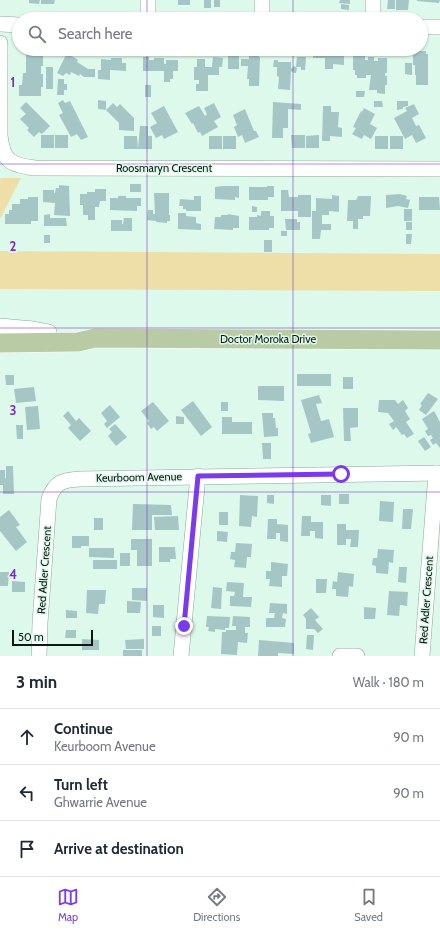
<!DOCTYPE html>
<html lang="en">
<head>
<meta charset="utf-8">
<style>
	body { margin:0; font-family:Cabin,sans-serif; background:#f2f2f3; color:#1f2937 }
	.scale { position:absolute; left:12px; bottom:10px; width:81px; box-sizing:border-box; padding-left:4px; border:2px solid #0e1813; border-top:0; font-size:11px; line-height:14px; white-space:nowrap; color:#0e1813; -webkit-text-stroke:3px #ddf9eb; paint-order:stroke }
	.stop { position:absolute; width:12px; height:12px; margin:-9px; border:3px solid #7c3aed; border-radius:50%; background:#fff }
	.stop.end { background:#7c3aed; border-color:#fff; box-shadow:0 1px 4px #0008 }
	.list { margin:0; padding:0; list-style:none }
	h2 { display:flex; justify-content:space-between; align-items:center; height:52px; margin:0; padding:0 16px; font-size:17px }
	h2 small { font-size:13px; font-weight:400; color:#747a83 }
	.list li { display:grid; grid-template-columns:26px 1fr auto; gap:12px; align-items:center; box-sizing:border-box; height:56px; padding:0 16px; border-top:1px solid #e0e1e3 }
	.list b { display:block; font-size:15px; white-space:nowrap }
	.list p { margin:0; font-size:13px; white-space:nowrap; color:#747a83 }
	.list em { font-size:13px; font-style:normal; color:#747a83 }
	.icon { flex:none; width:22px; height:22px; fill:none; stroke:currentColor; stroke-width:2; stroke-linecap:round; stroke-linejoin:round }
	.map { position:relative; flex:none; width:440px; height:656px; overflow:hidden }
	.search { position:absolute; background:#fff; box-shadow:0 1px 3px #0004; left:12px; right:12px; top:12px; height:44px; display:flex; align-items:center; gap:10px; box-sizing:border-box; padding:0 14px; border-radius:22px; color:#747a83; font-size:15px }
	.sheet { height:220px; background:#fff }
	nav { display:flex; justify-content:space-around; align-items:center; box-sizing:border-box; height:56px; border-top:1px solid #e0e1e3; background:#fff; font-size:11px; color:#747a83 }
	nav a { display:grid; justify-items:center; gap:2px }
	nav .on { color:#7c3aed }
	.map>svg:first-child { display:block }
	.green { fill:#eedfa8 }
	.building { fill:#a6c6c6 }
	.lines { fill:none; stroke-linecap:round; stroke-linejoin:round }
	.minor-casing { stroke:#8da79a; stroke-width:16 }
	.major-casing { stroke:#fff; stroke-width:20 }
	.minor { stroke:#fff; stroke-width:15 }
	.major { stroke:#b9cba4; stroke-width:19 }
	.route { stroke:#7c3aed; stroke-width:5 }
	.grid { fill:none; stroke:#7b2cbf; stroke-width:1; stroke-opacity:0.55 }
	.labels { text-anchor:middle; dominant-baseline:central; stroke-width:3; stroke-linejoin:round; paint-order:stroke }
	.street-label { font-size:11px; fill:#0e1813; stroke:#ddf9eb }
	.grid-label { font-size:13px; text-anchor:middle; font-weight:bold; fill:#7b2cbf; stroke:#ddf9eb; stroke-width:3; stroke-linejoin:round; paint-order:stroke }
</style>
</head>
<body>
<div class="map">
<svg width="440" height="656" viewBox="0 0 440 656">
	<rect width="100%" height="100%" fill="#ddf9eb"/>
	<g class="green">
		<path d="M1,178H21L0,219V179Z"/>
		<path d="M0,251L440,254V291L0,289Z"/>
	</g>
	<g class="building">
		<path d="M29,0H40L39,4L29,3Z"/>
		<path d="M41,0H55L54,4H41Z"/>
		<rect x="178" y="0" width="12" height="5"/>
		<rect x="204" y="0" width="7" height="8"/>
		<rect x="214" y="0" width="6" height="7"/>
		<path d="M340,0H350V4L339,3Z"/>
		<path d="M388,0H395V9H387Z"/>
		<path d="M396,0H409L408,10H396Z"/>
		<path d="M417,0H440L439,3L417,1Z"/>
		<path d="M341,4L349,5V10L341,9Z"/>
		<path d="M313,49L328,51V49H338V51H344V65L333,64V69H325V58H313Z"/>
		<path d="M249,50L259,51V57H260L259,86H249V79H247L248,66H241V59H249Z"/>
		<path d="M415,51H426V54H428V85H416V75H415V65H413V54H415Z"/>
		<path d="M67,53L78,60L77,62L88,69H95V77H84L80,74L79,76L71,72L70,75L66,73L63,76L57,73Z"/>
		<path d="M26,54H43V66H41V74H43V87H41V96H19V85H22L23,73H26Z"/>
		<rect x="228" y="55" width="11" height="14"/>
		<path d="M353,55H365V60H368V57H374V61H378V58H387V73H385V76H387V85H385V94L377,93V90H369L371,75H366V78H357V75H355V70H353Z"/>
		<path d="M143,57H149V60H154V58H164V64H166V60H178V71H173V79H170V82H164V71H143Z"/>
		<path d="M213,57L223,58L222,67H219V75H208V91H196V84H199V80H194V67H197V59H205V67H212Z"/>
		<path d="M297,57H306L305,70H301V67H296Z"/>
		<path d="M111,58H122V63H126V71L110,70V80L98,79V70H101V59L111,60Z"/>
		<path d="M274,60H278V62H291V69L294,66L297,68L296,73H294L291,71L290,90L278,89L279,77L277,76V67H273Z"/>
		<path d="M405,63H412V75L405,74Z"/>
		<rect x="46" y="67" width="7" height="22"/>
		<path d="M58,79H64V84H67V90H64V95H57Z"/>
		<rect x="145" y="85" width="6" height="12"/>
		<path d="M356,91H365L364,97H356Z"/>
		<path d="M63,100L65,103L70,101L88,137L81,140L77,134L71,137L59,115L63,113L58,103Z"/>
		<path d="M98,100L106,101V110L98,109Z"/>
		<path d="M374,101H382L383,107H374Z"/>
		<path d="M397,101H408V106L403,107V109L397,110Z"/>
		<path d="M26,102L50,126L42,134L39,132L34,137L27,130L29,128L20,119L26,114L20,108Z"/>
		<path d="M273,102L301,104V110L288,109V128H283V138H272Z"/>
		<path d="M113,103L117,107L120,104L134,118V131L119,130V123L106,110Z"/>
		<path d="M214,103L221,117L214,121L218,127L202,136L200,132L198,133L193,123L192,124L185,113L199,106L205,116L207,114L204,108Z"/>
		<path d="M414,104L419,114L412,118L416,126L419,125L426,138L416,143L412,135L405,139L394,118L407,111L405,108Z"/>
		<path d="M164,106L178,132L164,139L162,135L156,138L150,127L157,123L151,113Z"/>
		<path d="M323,106H331V112H339L338,127L342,128V137L330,136V141H322Z"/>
		<path d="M364,108L375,114L370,124L377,128L371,139L364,135L362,139L352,134L356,128L353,127L361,111L362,112Z"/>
		<path d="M245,109L254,131H256L259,137L245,143L242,135L238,137L234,127L237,125L233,115Z"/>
		<path d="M140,126H148V136H152V149H138Z"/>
		<rect x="41" y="135" width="13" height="13"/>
		<rect x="55" y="135" width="13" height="13"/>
		<path d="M291,135H305V148H292Z"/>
		<path d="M319,135V148H306V136Z"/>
		<path d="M124,136H137L138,149H124Z"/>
		<rect x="209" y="136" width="13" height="13"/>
		<rect x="223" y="136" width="13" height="13"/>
		<rect x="375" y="136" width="13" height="13"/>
		<rect x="390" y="136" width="13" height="13"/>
		<rect x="130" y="184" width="11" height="8"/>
		<path d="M59,185L69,186L70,216L54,215L55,203L43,202V190H54V193H55L56,188H59Z"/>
		<path d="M222,186H239V198L235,197V200L215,199V187Z"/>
		<path d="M267,186H274V197H268V200H249V187H267Z"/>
		<path d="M95,189H106V201H100L99,207H95V220H88V215H83V205H80V194H87V192H95Z"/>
		<path d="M281,190H288L289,197H298V195H311V217H298V211H281Z"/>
		<path d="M154,193H169V215H170V221H167V223L156,222V221L147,220L148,210H153V214H155Z"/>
		<path d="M400,194L407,196L406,199L410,200L408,208L398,206L386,208V195Z"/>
		<path d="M332,195L339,196V212L329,211V215H322V224H331V230H321L320,239H312V211H316V198L332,199Z"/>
		<path d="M118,196H126V198H141V206H137V211L110,210V198H118Z"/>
		<path d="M194,196H201V211H186V209H183V206H179L180,199L194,200Z"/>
		<path d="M358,196H371L370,216H363V219H358V229H353V221H347L348,200H356Z"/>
		<path d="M28,197H38V221H31V224H5V214H9V210H12V204H20V199H28Z"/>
		<path d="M419,197H439L440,210H419Z"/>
		<path d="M252,206L257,207V212H252Z"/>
		<rect x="404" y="209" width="8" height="12"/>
		<path d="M261,211H270V216H274V228H269V230H249V217H257V215L261,216Z"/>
		<path d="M178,213H186V216L196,217V223L201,224V230L178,229Z"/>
		<path d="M50,214V218H66L67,226H44V215Z"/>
		<path d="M228,214L239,216V228H233V230L214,229L215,217H221V215H228Z"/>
		<path d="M124,218H132V231H111V220H122V224H123Z"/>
		<path d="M285,219H297V222H300V230H286Z"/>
		<rect x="406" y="222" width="6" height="8"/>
		<rect x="281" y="231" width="6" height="5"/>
		<path d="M406,234H412L411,244H406Z"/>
		<rect x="44" y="235" width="6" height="8"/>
		<rect x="264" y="240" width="8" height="12"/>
		<rect x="297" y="374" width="34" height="12"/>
		<path d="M5,375H14V385H6Z"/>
		<rect x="343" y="377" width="10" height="12"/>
		<path d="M258,386H284V401L258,400Z"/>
		<path d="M34,387L36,401L16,403L14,389Z"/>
		<path d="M428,393L438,399L426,415L419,410L422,405L420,404Z"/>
		<path d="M319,395L322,403L316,404L321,421L329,419L334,437L311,443L308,434L311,433L301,400Z"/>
		<path d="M379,400H395L398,404L403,400L408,408L405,411L410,419L406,422L414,434L407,438L404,434L402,435L396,427L393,430L389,424L394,421L388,413L378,412Z"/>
		<path d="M193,401L212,427L201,436L181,410Z"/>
		<path d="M153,402L169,421L157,431L154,427L151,429L147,423L149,421L141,411Z"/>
		<rect x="221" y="402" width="7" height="9"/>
		<path d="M110,405L120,417L107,428L104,424L107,421L101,413Z"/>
		<path d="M38,406L40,429L27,430L25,407Z"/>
		<path d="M343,408H358V427L350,428L351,441H344Z"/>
		<path d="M68,411L76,421L79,418L91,431L80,441L68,428L71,425L63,416Z"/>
		<path d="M434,411L440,422V448L436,443L433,445L430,440L433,438L431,435L428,436L425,431L428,429L422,419Z"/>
		<path d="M262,413H273V418H275L276,428H278V436L264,437Z"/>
		<path d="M176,416L184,417V424H176Z"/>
		<path d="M222,417H232V422H252V434H222Z"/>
		<path d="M115,424L127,437L116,446L108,436L112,432L109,429Z"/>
		<path d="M16,425H23V439H17Z"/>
		<path d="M424,437L431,447L425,451L418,441Z"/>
		<path d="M262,443H271V459H263Z"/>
		<path d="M6,466H13L14,494H3V485H0V470H5V478H6Z"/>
		<rect x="339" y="494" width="10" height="10"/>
		<path d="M240,495L258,496L257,517L252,516L251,527L239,526Z"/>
		<path d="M267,495H274V504L267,503Z"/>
		<path d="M321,495H331V506L321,505Z"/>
		<path d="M380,501L394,502L393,522L379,521Z"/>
		<path d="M133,504L171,505L172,515H152V530H132Z"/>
		<path d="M403,509H413L411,529H402Z"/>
		<path d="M9,510L20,525L16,527L27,542L16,551L0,531V517Z"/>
		<rect x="219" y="512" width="9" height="13"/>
		<path d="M178,516L179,530H155L154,517Z"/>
		<path d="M302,516H311V522H323V539L315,538V531H310V536H301Z"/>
		<rect x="94" y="518" width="9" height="12"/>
		<path d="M268,519H277V524L288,525V542L280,541V533H276V539H267Z"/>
		<path d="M337,524H346V530H359L358,547H350L351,539H346V545H337Z"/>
		<path d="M217,531L228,532L227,542L217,541Z"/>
		<path d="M72,536H89V546H81V548H72Z"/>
		<path d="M131,539H152V566H137V550H131Z"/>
		<path d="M236,543L252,544L251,557H247L246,568L234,567L235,560L230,559L231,552H235Z"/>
		<path d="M159,547H175L176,559H170V562H159Z"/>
		<path d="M89,548H114V558L89,557Z"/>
		<path d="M378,549L394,550L393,563L389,562L388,574L376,573V566L372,565L373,558H377Z"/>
		<rect x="120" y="553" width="10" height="13"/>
		<rect x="93" y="560" width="24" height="9"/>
		<path d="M271,562L288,564L287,576H282V587L269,586L270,579H266V571H271Z"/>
		<path d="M399,567H407L406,583L398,582Z"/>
		<path d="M0,572H9L8,586H0Z"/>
		<path d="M338,572L354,574L353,587L349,586L348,597L336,596V589H332L333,581L337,582Z"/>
		<path d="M316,579H327L326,593H316Z"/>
		<path d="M12,581L25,582V592H12Z"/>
		<path d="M227,582L244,583L243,597H252L251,607L230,606V596H234L235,592L226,591Z"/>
		<path d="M213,587L222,588L221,609L211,608Z"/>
		<path d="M132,588H147V601L132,600Z"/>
		<path d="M87,590H106L105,604H99L98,614L86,613Z"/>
		<path d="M389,591L408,592L407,606L400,605L399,616L387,615Z"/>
		<path d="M127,601L141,602L140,613H127Z"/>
		<path d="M270,603L287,604V614L283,613L282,618L286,619L285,627H266V618H274L275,613H269Z"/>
		<path d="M153,605H164V618L153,617Z"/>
		<path d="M364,607L376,608L375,619H364Z"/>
		<path d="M311,608L319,617L315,620L323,629L318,633L314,629H306V619L303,615Z"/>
		<path d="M66,610L77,611V618H66Z"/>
		<path d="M207,616L230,617L229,628H225V630L215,629V632L208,631L209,627H206Z"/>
		<path d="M233,616L250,617V627H245V633H248L247,643L238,642L237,655L221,654L222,632H226V630H236V626H232Z"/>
		<rect x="152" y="626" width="9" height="10"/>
		<path d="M66,630H76V638H65Z"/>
		<path d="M307,635H314L313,650L306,649Z"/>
		<path d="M82,639L99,640V650H82Z"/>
		<path d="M144,639V649H126L125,640Z"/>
		<path d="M259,640L294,643V654L278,653V656H258Z"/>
		<rect x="123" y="650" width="19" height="6"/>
	</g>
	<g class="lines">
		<g class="minor-casing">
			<g id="minor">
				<path d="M148,19V0"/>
				<path d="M262,19V0"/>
				<path d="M373,19V0"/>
				<path d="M0,24L19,25"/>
				<path d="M421,27H440"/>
				<path d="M0,43V136C3,161 10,165 35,168L440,169"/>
				<path d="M0,326L33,329L49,332"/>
				<path d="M39,656L40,623L49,499C55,482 62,480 80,479L440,473"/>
				<path d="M181,656L198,476"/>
				<path d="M340,656H357"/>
				<path d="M422,656L436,473"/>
			</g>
		</g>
		<g class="major-casing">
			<path id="major" d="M0,343L78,342L95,338L440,340"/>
		</g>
		<use href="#minor" class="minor"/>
		<use href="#major" class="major"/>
	</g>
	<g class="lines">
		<path class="route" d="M184,626L198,476L341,474"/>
	</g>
	<path class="grid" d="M147,0V19M293,0V19M147,49V656M293,49V656M0,164H440M0,328H440M0,492H440"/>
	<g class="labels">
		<g class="street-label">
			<text x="164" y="168">Roosmaryn Crescent</text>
			<text x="268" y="339">Doctor Moroka Drive</text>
			<text transform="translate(139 477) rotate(-1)">Keurboom Avenue</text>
			<text transform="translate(44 570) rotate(-86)">Red Adler Crescent</text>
			<text transform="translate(426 600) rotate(-86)">Red Adler Crescent</text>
		</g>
	</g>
	<g class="grid-label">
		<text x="13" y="87">1</text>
		<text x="13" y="251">2</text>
		<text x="13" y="415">3</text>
		<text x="13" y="579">4</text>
	</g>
</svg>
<div class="scale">50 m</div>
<div class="stop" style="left:341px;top:474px"></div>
<div class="stop end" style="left:184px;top:626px"></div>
<div class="search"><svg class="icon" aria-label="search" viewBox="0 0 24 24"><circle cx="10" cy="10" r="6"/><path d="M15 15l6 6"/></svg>Search here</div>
</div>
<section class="sheet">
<h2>3 min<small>Walk · 180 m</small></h2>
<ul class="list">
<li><svg class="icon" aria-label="ahead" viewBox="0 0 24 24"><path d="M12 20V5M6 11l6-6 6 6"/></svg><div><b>Continue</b><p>Keurboom Avenue</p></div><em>90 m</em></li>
<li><svg class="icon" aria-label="left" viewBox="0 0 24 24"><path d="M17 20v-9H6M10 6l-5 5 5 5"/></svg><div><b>Turn left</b><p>Ghwarrie Avenue</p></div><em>90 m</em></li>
<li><svg class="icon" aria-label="arrive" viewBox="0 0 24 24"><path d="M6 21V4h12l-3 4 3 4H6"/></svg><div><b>Arrive at destination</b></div></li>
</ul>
</section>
<nav>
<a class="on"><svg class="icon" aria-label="map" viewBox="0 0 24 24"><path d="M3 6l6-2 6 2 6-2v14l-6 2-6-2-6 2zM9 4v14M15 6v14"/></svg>Map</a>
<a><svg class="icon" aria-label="directions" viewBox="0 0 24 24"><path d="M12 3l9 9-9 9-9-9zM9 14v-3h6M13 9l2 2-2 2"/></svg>Directions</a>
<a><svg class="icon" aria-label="saved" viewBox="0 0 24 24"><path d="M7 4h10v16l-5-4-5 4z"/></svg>Saved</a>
</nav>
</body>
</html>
